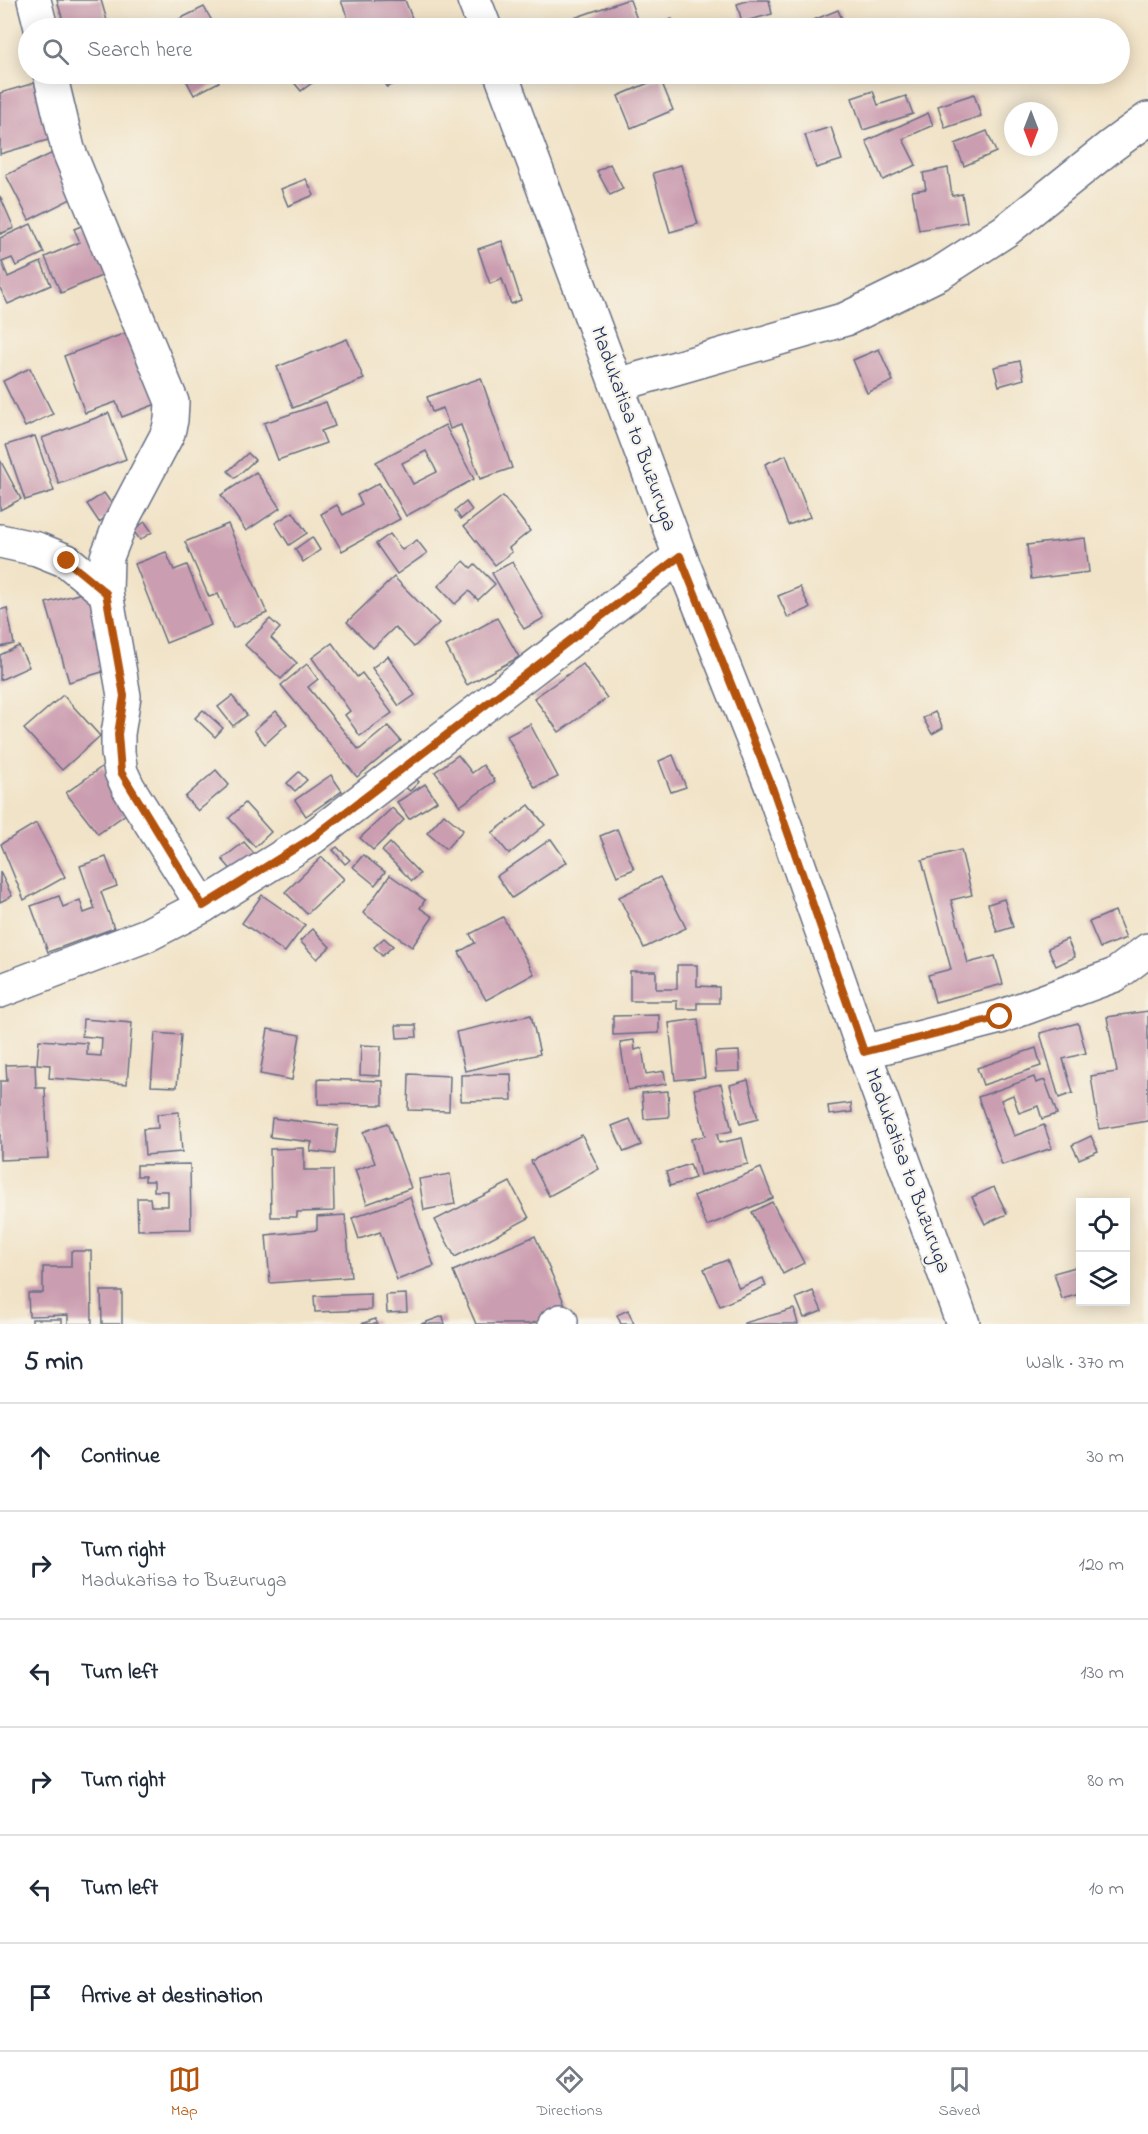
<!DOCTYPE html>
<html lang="en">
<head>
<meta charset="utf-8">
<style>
	body { margin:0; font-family:"Indie Flower",sans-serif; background:#f2f2f3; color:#1f2937 }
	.controls { position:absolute; right:18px; bottom:18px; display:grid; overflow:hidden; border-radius:0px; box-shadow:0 3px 15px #0003 }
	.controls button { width:54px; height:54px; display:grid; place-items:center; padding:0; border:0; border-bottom:2px solid #e0e1e3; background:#fff; color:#1f2937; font:30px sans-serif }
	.compass { position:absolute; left:1004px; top:102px; width:54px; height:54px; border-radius:50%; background:#fff; box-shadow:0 3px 15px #0003; rotate:180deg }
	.stop { position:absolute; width:18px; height:18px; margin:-14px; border:4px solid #b45309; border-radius:50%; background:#fff }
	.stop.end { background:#b45309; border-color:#fff; box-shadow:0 2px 6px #0008 }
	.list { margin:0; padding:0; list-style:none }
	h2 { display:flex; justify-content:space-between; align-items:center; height:78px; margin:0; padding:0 24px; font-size:26px }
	h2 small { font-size:20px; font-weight:400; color:#747a83 }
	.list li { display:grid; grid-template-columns:39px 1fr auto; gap:18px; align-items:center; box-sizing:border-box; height:108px; padding:0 24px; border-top:2px solid #e0e1e3 }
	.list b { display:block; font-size:22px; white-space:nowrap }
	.list p { margin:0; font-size:20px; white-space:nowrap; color:#747a83 }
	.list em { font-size:20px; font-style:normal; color:#747a83 }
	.icon { flex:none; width:33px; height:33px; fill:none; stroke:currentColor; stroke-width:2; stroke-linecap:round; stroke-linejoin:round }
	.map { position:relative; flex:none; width:1148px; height:1324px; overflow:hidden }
	.search { position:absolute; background:#fff; box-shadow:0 3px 15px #0003; left:18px; right:18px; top:18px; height:66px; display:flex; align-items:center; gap:15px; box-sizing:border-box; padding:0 21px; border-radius:33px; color:#747a83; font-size:22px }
	.sheet { height:726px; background:#fff }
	nav { display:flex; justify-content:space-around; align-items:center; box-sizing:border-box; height:84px; border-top:2px solid #e0e1e3; background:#fff; font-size:16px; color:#747a83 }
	nav a { display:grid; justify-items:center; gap:3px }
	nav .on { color:#b45309 }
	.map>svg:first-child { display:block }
	.building { fill:#cb9db0; fill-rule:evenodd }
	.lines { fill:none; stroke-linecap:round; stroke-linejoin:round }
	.minor-casing { stroke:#666e83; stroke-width:36 }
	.major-casing { stroke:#666e83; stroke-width:36 }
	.minor { stroke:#fff; stroke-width:33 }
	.major { stroke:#fff; stroke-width:33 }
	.route { stroke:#b45309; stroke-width:8 }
	.labels { text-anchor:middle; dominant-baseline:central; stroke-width:4.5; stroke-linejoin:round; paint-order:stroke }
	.street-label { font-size:21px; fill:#1b2f5e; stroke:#f7f3e8 }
</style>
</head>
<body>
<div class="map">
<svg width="1148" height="1324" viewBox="0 0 1148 1324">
	<rect width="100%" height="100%" fill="#f7f3e8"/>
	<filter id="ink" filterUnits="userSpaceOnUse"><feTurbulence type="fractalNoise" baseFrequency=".0167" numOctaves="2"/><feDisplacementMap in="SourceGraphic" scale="12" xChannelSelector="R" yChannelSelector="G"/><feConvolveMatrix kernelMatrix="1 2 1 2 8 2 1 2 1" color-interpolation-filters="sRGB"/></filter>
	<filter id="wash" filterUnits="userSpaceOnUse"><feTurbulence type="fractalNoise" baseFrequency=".008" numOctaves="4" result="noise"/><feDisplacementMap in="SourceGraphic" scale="24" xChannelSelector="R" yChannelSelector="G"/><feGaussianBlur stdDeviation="1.35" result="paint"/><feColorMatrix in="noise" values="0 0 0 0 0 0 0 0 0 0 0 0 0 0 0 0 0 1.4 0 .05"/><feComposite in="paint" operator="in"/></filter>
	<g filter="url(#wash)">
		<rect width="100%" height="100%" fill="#f1e3c7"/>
		<g id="blocks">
			<g class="building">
				<path d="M57,0H101L108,24L94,28H65Z"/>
				<path d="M405,0L416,28H352L341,1Z"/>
				<path d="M626,0H630L640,28H578L574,18Z"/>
				<path d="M750,0H769L772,14L742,22L737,4Z"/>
				<path d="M204,7L216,28H161Z"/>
				<path d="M838,10L846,28H794Z"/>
				<path d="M672,19L675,28H645Z"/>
				<path d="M183,74H215L219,82L194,95Z"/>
				<path d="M287,74H324L301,91Z"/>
				<path d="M382,74H420L387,87Z"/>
				<path d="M660,78L673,110L631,128L618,96Z"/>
				<path d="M38,82L55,138L0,154V93Z"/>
				<path d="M873,91L878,105L906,96L913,114L863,130L852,98Z"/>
				<path d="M974,94L981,116L945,128L938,106Z"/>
				<path d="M928,113L933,125L903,139L916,165L883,180L866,141Z"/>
				<path d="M831,127L842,160L816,168L805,135Z"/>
				<path d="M987,131L996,152L964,166L955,144Z"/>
				<path d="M57,151L79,195L29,220L6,175Z"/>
				<path d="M610,164L623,189L610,195L597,171Z"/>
				<path d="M681,165L698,224L670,232L653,173Z"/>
				<path d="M948,168L952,196L962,194L967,222L919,230L912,191L926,189L923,173Z"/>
				<path d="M306,179L314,195L288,206L281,189Z"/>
				<path d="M0,196L14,228L0,234Z"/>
				<path d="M91,222L113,271L61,293L45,257L80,242L74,229Z"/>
				<path d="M31,224L44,253L16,266L12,258L2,262L8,277L41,262L51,285L8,304L0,288V238Z"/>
				<path d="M502,241L521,300L511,304L502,279L490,284L478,249Z"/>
				<path d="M131,331L159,403L122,417L116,402L85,413L64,356Z"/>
				<path d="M347,339L364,379L293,408L277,367Z"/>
				<path d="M879,349L893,381L867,393L853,360Z"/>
				<path d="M1020,361L1024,379L999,386L994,367Z"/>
				<path d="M30,368L53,414L25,427L3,381Z"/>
				<path d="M481,378L512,468L480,479L461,425L450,429L443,408L432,412L427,397Z"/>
				<path d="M326,402L335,426L321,431L326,443L278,460L264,423Z"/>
				<path d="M109,413L126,459L59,484L42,438Z"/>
				<path d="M445,425L474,479L406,516L376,462ZM426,451L437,472L413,484L402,463Z"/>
				<path d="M35,436L54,491L25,500L6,445Z"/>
				<path d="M248,453L255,460L235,478L228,471Z"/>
				<path d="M786,455L810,517L788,525L765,464Z"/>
				<path d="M0,460L21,499L0,510Z"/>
				<path d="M256,472L280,508L246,531L221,495Z"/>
				<path d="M379,483L400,519L342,551L321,514L337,505L343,515L362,504L357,495Z"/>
				<path d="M104,493L116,510L99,522L87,504Z"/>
				<path d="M503,496L530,531L509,548L512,552L495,565L464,526Z"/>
				<path d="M466,502L472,510L461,519L455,511Z"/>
				<path d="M293,512L307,533L289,545L275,523Z"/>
				<path d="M145,522L152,532L140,540L133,530Z"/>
				<path d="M228,524L267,613L233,628L218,594L209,597L185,542Z"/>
				<path d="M390,534L402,550L417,540L427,553L397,574L376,544Z"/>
				<path d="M312,537L320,550L303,562L295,549Z"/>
				<path d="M1085,538L1089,572L1031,579L1027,545Z"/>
				<path d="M166,552L174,570L187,565L211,625L166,643L135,564Z"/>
				<path d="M464,561L471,568L475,564L495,584L478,600L469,591L455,604L438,586Z"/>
				<path d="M512,562L544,618L524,629L492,573Z"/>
				<path d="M394,577L439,623L414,647L395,627L373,648L347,622Z"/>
				<path d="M800,587L810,608L788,618L778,596Z"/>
				<path d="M89,591L112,669L69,682L46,603Z"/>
				<path d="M7,608L14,644L0,647V610Z"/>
				<path d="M497,618L519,657L467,685L446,646Z"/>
				<path d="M270,619L280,628L271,638L297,663L281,679L245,645Z"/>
				<path d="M332,643L357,677L362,673L392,713L360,736L345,715L350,711L312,658Z"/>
				<path d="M19,646L29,667L0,680V655Z"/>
				<path d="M388,656L415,695L399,706L372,668Z"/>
				<path d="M307,664L318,679L308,687L359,750L388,726L401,741L357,777L281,685Z"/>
				<path d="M583,664L607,698L559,732L534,698Z"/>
				<path d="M63,695L100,736L62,770L24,729Z"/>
				<path d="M232,696L247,715L233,726L218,707Z"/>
				<path d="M203,710L223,728L215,737L195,718Z"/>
				<path d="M276,711L287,724L265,744L254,730Z"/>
				<path d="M935,712L943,728L932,734L923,718Z"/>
				<path d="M530,724L558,777L535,788L507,736Z"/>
				<path d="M458,755L472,773L483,765L495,781L460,806L435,772Z"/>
				<path d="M673,755L686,787L671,792L659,761Z"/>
				<path d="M103,766L134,808L98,834L66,793Z"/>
				<path d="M216,770L229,785L198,811L185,797Z"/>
				<path d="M299,772L307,780L295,791L287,783Z"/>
				<path d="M331,775L342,791L306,816L295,800Z"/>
				<path d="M414,777L419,782L410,791L404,786Z"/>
				<path d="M425,784L437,801L409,819L397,802Z"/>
				<path d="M245,803L271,832L255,847L229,818Z"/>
				<path d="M529,805L545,825L509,854L492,833Z"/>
				<path d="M392,808L404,820L373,850L360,838Z"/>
				<path d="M444,814L463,830L446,849L427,833Z"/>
				<path d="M36,823L65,877L24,900L1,844Z"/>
				<path d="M617,829L634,869L617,876L600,836Z"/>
				<path d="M551,839L567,862L512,898L497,876Z"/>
				<path d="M244,842L257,857L235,874L222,859Z"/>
				<path d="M390,843L420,874L412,881L382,851Z"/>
				<path d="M337,847L350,860L345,864L333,850Z"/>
				<path d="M961,850L972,895L951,900L968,963L995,956L1003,984L935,1002L928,975L951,969L922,860Z"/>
				<path d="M363,855L385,872L375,885L353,867Z"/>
				<path d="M106,857L117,886L101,892L114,928L48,952L31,906L59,896L63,907L80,900L84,913L95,909L80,866Z"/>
				<path d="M322,857L344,879L307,914L285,892Z"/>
				<path d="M0,872L12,896L0,902Z"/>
				<path d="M390,875L425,900L420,908L433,917L412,947L363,913Z"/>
				<path d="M660,877L686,928L644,948L619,897Z"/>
				<path d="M262,895L305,925L285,952L242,923Z"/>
				<path d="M1004,899L1013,927L997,932L988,904Z"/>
				<path d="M1115,911L1126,938L1100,948L1089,922Z"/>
				<path d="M503,917L534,974L486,1000L459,952L475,943L470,934Z"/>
				<path d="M313,929L330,947L317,959L300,941Z"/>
				<path d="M384,938L393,946L382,956L374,947Z"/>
				<path d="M1067,939L1075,957L1056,966L1048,948Z"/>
				<path d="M677,965H697V986L719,987V1003H697V1009H677V1001H630V971H656V989H677Z"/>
				<path d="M1148,1011V1121L1099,1129L1091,1076L1117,1072L1107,1017Z"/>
				<path d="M531,1015L540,1054L465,1071L456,1032Z"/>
				<path d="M659,1015V1033L613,1035V1016Z"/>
				<path d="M83,1019L132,1023L127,1084L49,1078L50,1065L37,1064L39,1040L87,1043V1055L101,1056L102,1038L82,1036Z"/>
				<path d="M698,1019L705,1077L675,1080L669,1023Z"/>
				<path d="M1078,1023L1086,1053L1063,1059L1073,1093L1059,1098L1040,1033Z"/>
				<path d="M396,1025H416L417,1037L397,1038Z"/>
				<path d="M268,1029L300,1035L292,1080L260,1074Z"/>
				<path d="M155,1033L181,1035L177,1087L151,1086Z"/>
				<path d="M634,1040L635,1050L642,1048L646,1074L664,1071L666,1084L628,1090L620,1042Z"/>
				<path d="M361,1045L381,1046L380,1076L360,1075Z"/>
				<path d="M1036,1048L1041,1066L983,1085L977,1068Z"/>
				<path d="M739,1051L740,1071L716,1072L715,1052Z"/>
				<path d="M35,1064L36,1088H45L48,1158L0,1160V1081H7L6,1065Z"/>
				<path d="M409,1074L450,1076L449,1111L408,1110Z"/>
				<path d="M511,1074L512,1100L461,1101V1075Z"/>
				<path d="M1034,1077L1036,1083L1045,1080L1057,1114L1042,1119L1038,1106L1019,1113L1013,1095L1001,1100L1014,1136L1044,1125L1052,1148L1002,1165L978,1097Z"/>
				<path d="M318,1079L383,1081V1105L318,1104Z"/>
				<path d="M748,1080L758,1119L740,1124L730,1085Z"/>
				<path d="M721,1084L732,1131L717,1134L719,1143L742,1138L748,1164L700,1175L691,1139L705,1136L694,1089Z"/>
				<path d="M668,1091L669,1117L644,1119L642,1093Z"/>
				<path d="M851,1103L852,1112L829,1115L828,1106Z"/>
				<path d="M179,1112L182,1152L145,1155L143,1129L158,1128L157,1114Z"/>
				<path d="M272,1118L338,1126L335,1154L310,1151L312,1142L270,1137Z"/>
				<path d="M630,1119L641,1145L624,1152L612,1126Z"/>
				<path d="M387,1123L411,1188L367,1204L355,1170L375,1163L363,1132Z"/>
				<path d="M582,1135L599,1169L549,1196L531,1161Z"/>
				<path d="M1091,1136L1098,1151L1079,1159L1072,1145Z"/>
				<path d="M304,1148V1170H333L334,1211L297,1212V1217H271L270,1149Z"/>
				<path d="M190,1164L191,1229L138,1230L137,1198H150L151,1206H168V1191H154V1181H145V1176H137V1165Z"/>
				<path d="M690,1164L695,1178L670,1186L666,1172Z"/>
				<path d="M761,1168L773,1198L707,1226L694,1196Z"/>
				<path d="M450,1174L455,1204L424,1210L419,1179Z"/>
				<path d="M510,1182L529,1218L455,1257L435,1220Z"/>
				<path d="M994,1187L1007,1214L985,1224L972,1197Z"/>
				<path d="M410,1197L434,1266L397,1280L380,1232L359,1239L352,1218Z"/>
				<path d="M772,1202L804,1263L783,1274L752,1212Z"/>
				<path d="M345,1215L351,1277L270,1283L266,1235L317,1230V1217Z"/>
				<path d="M535,1236L567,1309L531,1324H476L453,1271Z"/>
				<path d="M71,1251H91L92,1324H68V1315L29,1316L28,1293H43V1267H71Z"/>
				<path d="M727,1260L739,1288L763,1278L766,1286L720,1306L704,1269Z"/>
				<path d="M1079,1266L1080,1294L1062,1299L1054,1273Z"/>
				<path d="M101,1291H122V1324H102Z"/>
				<path d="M813,1291L822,1311L804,1318L796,1298Z"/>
				<path d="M371,1294V1310L315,1312L314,1296Z"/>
				<path d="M406,1294L407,1312L387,1313L386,1295Z"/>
				<path d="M794,1309L798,1324H744V1323Z"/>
				<path d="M628,1310L634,1324H621L617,1315Z"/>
				<path d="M443,1316L445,1324H421Z"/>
				<rect x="32" y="1319" width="30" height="5"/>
				<path d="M375,1319L377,1324H361Z"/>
			</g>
		</g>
	</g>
	<g filter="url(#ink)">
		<use href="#blocks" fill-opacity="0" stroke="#666e83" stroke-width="1.5"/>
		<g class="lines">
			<g class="minor-casing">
				<g id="minor">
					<path d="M34,0L41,28"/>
					<path d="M50,74L68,149L172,402L171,420L168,433L120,524L107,557L106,593L124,696L118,734V753L121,772L128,787L203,906"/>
					<path d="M617,385L846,319L940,273L1005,231L1111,146L1148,119"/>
					<path d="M0,541L37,549L67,561L106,593"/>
					<path d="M0,991L147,935L203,906L312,838L680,556"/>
					<path d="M864,1052L1000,1017L1115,975L1148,950"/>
					<path d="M555,1324L561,1321"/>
				</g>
			</g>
			<g class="major-casing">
				<g id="major">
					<path d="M474,0L485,28"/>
					<path d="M501,74L680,556L771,785L864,1052L963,1324"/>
				</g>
			</g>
			<use href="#minor" class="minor"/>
			<use href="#major" class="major"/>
		</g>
	</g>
	<g class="lines" filter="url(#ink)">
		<path class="route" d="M67,561L106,593L124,696L118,734L121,772L203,906L312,838L680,556L771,784L864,1052L1000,1017"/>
	</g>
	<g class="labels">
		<g class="street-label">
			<text transform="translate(633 429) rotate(70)">Madukatisa to Buzuruga</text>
			<text transform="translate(907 1171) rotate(70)">Madukatisa to Buzuruga</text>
		</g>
	</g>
</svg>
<div class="controls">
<button><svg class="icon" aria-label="locate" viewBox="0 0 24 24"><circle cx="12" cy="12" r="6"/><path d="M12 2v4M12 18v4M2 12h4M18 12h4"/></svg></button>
<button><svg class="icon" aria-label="layers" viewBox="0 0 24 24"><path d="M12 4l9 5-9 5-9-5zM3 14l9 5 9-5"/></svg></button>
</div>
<svg class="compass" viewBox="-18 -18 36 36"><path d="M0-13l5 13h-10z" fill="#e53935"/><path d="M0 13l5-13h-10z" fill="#747a83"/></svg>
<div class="stop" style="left:1000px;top:1017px"></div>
<div class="stop end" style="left:67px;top:561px"></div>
<div class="search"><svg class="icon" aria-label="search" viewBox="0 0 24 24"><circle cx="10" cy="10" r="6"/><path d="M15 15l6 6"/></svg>Search here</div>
</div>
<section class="sheet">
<h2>5 min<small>Walk · 370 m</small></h2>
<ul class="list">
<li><svg class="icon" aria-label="ahead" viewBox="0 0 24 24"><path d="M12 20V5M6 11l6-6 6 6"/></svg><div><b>Continue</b></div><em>30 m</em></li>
<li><svg class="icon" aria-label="right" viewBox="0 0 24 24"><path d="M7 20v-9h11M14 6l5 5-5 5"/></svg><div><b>Turn right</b><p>Madukatisa to Buzuruga</p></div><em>120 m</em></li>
<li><svg class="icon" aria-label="left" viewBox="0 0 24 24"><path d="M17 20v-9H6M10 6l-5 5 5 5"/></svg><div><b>Turn left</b></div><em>130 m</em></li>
<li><svg class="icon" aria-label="right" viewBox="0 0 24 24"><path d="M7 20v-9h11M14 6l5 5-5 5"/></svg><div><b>Turn right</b></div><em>80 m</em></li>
<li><svg class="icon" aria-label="left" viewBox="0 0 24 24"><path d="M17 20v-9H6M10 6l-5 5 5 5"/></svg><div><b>Turn left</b></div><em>10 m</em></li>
<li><svg class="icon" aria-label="arrive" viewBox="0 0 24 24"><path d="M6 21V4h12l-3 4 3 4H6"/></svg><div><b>Arrive at destination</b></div></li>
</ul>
</section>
<nav>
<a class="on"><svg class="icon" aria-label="map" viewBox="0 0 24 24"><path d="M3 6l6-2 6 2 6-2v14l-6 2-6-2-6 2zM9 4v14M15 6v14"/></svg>Map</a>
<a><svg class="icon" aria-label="directions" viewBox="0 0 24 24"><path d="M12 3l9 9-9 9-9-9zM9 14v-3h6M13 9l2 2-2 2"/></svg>Directions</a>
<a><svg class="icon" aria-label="saved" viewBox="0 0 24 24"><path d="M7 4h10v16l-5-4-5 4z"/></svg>Saved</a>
</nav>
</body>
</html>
